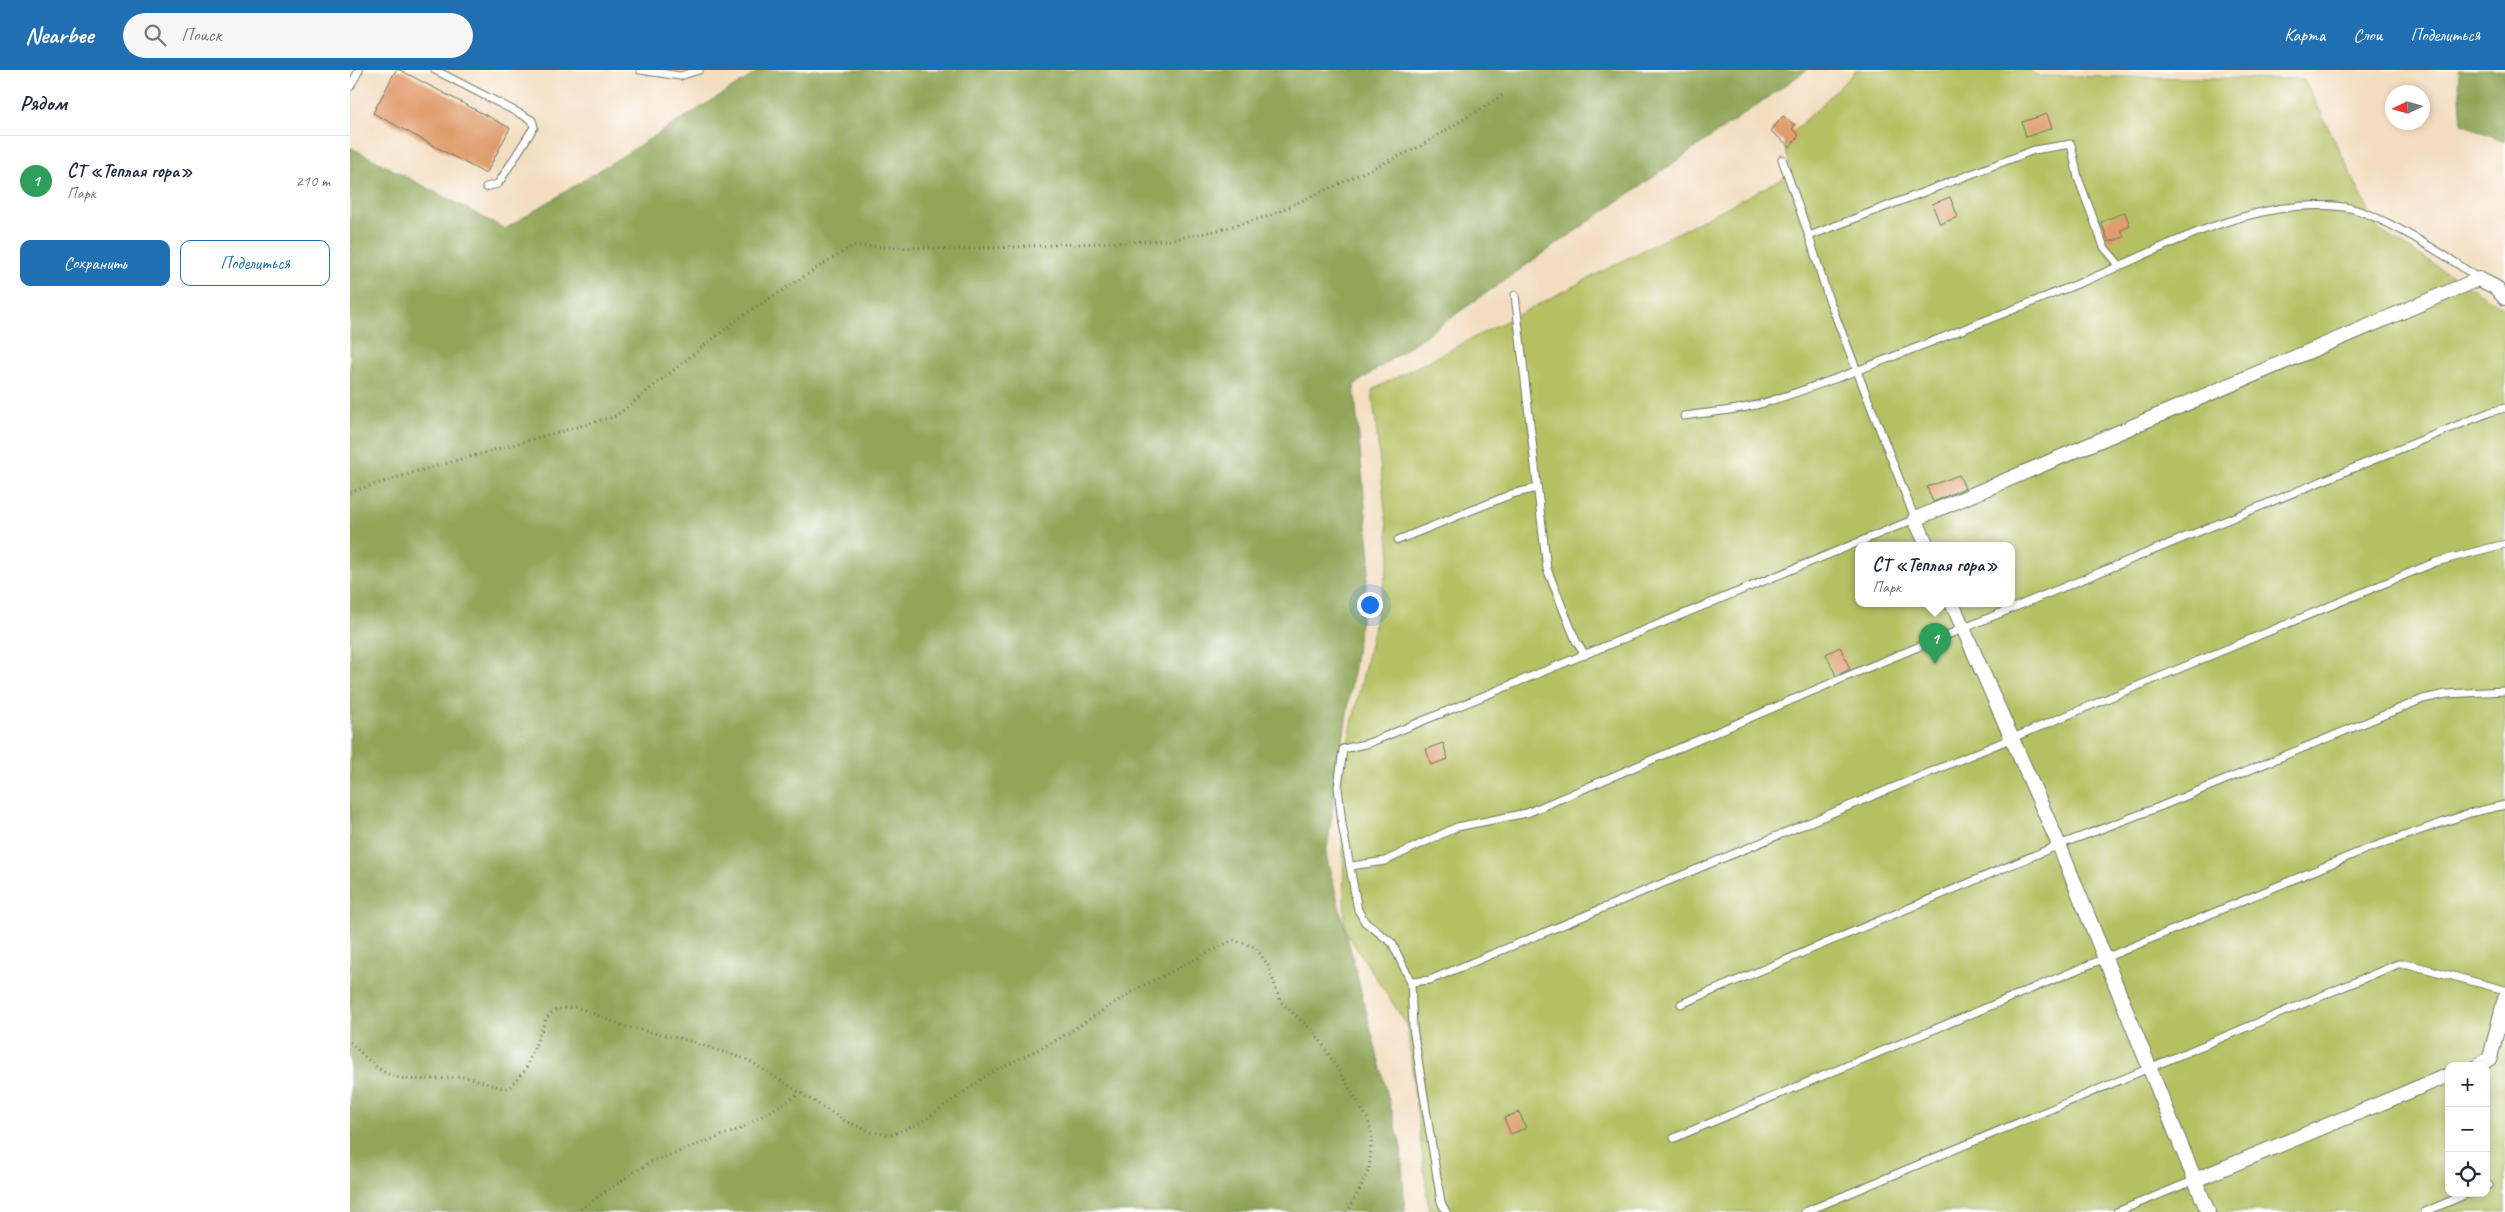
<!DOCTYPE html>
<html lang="ru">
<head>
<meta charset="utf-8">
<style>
	body { margin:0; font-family:Caveat,sans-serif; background:#f6f6f7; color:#1f2937 }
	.controls { position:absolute; right:15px; bottom:15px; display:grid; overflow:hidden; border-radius:10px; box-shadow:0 2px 8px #0003 }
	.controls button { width:45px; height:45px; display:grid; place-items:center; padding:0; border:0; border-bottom:1px solid #e0e1e3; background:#fff; color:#1f2937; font:25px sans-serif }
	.compass { position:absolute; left:2035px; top:15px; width:45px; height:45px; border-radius:50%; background:#fff; box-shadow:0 2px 8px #0003; rotate:265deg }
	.you { position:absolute; left:1019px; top:534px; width:18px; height:18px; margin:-12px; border:4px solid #fff; border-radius:50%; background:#1a73e8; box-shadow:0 0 0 8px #1a73e833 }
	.badge { display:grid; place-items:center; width:32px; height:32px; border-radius:50%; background:#1f6fb2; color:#fff; font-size:16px; font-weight:700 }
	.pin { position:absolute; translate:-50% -41px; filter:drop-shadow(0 1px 2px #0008) }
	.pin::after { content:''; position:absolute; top:26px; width:18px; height:15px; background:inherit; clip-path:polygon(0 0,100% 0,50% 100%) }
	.popup { position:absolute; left:1505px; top:472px; width:160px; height:65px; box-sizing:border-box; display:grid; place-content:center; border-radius:10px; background:#fff; filter:drop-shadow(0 1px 4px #0005); font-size:16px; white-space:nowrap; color:#747a83 }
	.popup b { font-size:19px; color:#1f2937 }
	.popup::after { content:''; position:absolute; left:50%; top:100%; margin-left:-10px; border:10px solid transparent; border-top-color:#fff }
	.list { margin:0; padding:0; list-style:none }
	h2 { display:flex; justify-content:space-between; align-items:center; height:65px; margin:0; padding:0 20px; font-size:21px }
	h2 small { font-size:16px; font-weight:400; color:#747a83 }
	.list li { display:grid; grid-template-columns:32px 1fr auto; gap:15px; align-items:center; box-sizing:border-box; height:90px; padding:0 20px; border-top:1px solid #e0e1e3 }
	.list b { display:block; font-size:19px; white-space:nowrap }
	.list p { margin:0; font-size:16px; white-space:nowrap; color:#747a83 }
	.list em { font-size:16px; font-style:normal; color:#747a83 }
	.actions { display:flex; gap:10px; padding:15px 20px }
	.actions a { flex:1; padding:11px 0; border:1px solid #1f6fb2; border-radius:10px; text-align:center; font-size:18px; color:#1f6fb2 }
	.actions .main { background:#1f6fb2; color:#fff }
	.icon { flex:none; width:28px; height:28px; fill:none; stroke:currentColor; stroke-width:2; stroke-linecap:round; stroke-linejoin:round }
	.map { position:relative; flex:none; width:2155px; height:1142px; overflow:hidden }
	header { display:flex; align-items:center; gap:30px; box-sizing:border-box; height:70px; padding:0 25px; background:#1f6fb2; color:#fff }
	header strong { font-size:24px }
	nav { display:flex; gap:28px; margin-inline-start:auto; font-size:18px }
	.search { width:350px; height:45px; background:#f6f6f7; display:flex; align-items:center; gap:12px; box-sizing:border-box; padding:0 18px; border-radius:28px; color:#747a83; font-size:19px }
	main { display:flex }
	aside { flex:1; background:#fff }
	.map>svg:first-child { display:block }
	.green { fill:#b5c062; stroke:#6a7e4b; fill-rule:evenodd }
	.forest { fill:#90a658; stroke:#587246 }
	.building { fill:#e09c6c }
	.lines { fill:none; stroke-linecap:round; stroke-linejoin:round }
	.service-casing { stroke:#697565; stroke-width:9 }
	.minor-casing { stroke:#697565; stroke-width:16 }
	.path { stroke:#697565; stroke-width:3; stroke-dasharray:1 4; stroke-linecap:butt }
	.service { stroke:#fff; stroke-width:7 }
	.minor { stroke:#fff; stroke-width:14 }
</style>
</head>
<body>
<header>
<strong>Nearbee</strong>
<div class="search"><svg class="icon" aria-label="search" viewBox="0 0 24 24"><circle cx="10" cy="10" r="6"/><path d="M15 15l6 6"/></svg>Поиск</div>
<nav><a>Карта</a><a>Слои</a><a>Поделиться</a></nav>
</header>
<main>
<aside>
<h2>Рядом<small></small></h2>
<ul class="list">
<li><span class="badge" style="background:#2e9e5b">1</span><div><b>СТ «Теплая гора»</b><p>Парк</p></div><em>210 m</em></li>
</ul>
<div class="actions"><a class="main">Сохранить</a><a>Поделиться</a></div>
</aside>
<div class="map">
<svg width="2155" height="1142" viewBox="0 0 2155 1142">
	<rect width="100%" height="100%" fill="#fff"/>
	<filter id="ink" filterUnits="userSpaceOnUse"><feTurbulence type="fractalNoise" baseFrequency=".02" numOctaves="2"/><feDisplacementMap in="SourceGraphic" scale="10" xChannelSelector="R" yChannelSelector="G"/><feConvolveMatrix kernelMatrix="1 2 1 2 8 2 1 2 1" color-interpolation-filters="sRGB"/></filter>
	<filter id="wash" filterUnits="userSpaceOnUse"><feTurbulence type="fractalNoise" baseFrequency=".0096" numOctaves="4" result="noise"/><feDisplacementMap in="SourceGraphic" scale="20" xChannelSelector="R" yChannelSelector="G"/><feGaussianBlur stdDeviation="1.12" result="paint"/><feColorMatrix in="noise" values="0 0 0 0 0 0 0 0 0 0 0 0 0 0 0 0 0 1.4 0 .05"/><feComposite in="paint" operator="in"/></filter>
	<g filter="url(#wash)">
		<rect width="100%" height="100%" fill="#f3ddc0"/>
		<path class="green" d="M1507,0H1676L1690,6L1954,9L2028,159L2155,239V1142H1079L1057,955L995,861L991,703L1040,485L1022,320L1441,104L1434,71ZM1509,475H1661V533H1509ZM2099,996H2136V1123H2099Z"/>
		<g class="forest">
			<path d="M411,0H1457L1004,315L1020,489L976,785L1051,1077L1055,1142H0V77L155,159Z"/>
			<path d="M2108,0H2155V71L2112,54Z"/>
		</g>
		<g id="blocks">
			<g class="building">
				<path d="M46,0H50L160,58L136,104L23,43Z"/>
				<path d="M1697,44L1702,58L1676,67L1672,52Z"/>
				<path d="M1433,46L1445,55L1442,59L1449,65L1440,77L1421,61Z"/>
				<path d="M1600,127L1608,147L1590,154L1582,134Z"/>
				<path d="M1775,142L1780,156L1771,160L1774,167L1759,172L1751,152Z"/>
				<path d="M1609,405L1615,418L1583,432L1577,417Z"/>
				<path d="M1490,577L1500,599L1486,606L1476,584Z"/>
				<path d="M1093,673L1098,689L1081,695L1076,679Z"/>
				<path d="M1169,1042L1176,1058L1161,1064L1154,1048Z"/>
			</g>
		</g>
	</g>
	<g filter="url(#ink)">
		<use href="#blocks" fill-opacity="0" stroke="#697565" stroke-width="1"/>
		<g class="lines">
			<g class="service-casing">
				<g id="service">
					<path d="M85,0L182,50L184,57L148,114L136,117"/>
					<path d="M290,0L330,6L349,0"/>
					<path d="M0,17L9,0"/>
					<path d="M1432,89L1459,166"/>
					<path d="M1165,225L1197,499L1226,571L1235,585"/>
					<path d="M1334,346C1359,342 1386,341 1410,334C1465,318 1518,296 1571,276C1624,255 1678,234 1730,213C1814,179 1900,126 1994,137C2026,141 2102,189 2129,209"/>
					<path d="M1048,470L1162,424L1187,418"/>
					<path d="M1001,796L1035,791L1107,757L1177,743L1512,600L2140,342L2155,338"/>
					<path d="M1061,912L1080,910C1416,773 1751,633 2086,492L2155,474"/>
					<path d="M1331,934L1709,775L1809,737L2073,629L2096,624L2155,621"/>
					<path d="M1324,1068L2014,780L2120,743L2155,735"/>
					<path d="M2136,1116L2139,1115"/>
					<path d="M1096,1142L1091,1132L1063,958L1061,912L1042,873L1015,852L1008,840L992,754L988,717L993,679L1019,673L1565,449L1478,227L1459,166L1684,80L1721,74L1728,108L1754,177L1770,196"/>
					<path d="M1455,1142L2048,894H2058L2155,920"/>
					<path d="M1767,1142L1845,1110"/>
					<path d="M2075,1142L2119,1123"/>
				</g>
			</g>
			<g class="minor-casing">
				<g id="minor">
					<path d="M1577,475L1565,449L2129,209L2145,217L2155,228"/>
					<path d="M1602,533L1709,775L1858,1142"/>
					<path d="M2129,996L2140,988L2155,928"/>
					<path d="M1845,1110L2099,1005"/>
				</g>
			</g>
			<g class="path">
				<path d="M0,422L69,401L266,346L389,248L502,176L613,179L819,170L869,160L919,146L1069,77L1154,24"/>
				<path d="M0,972C31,1003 38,1012 84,1009C94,1009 105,1007 115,1007C130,1009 143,1018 159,1018L175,1000L197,947L207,939L226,937L277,957L333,969L398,990L495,1051L522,1062L541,1065L570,1053L639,1004L707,970L785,920L883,870L905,877L918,895L930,931L967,965L1018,1049L1022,1066L1019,1099L1009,1121L997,1142"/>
				<path d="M226,1142L298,1093L390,1059L450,1024"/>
			</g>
			<use href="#service" class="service"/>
			<use href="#minor" class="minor"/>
		</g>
	</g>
</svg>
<div class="controls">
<button>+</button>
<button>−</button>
<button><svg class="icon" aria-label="locate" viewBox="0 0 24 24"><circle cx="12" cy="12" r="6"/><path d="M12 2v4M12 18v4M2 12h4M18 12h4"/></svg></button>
</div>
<svg class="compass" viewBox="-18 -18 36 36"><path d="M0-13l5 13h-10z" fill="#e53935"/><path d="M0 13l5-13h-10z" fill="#747a83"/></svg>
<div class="you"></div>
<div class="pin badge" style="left:1585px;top:594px;background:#2e9e5b">1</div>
<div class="popup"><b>СТ «Теплая гора»</b>Парк</div>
</div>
</main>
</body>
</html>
